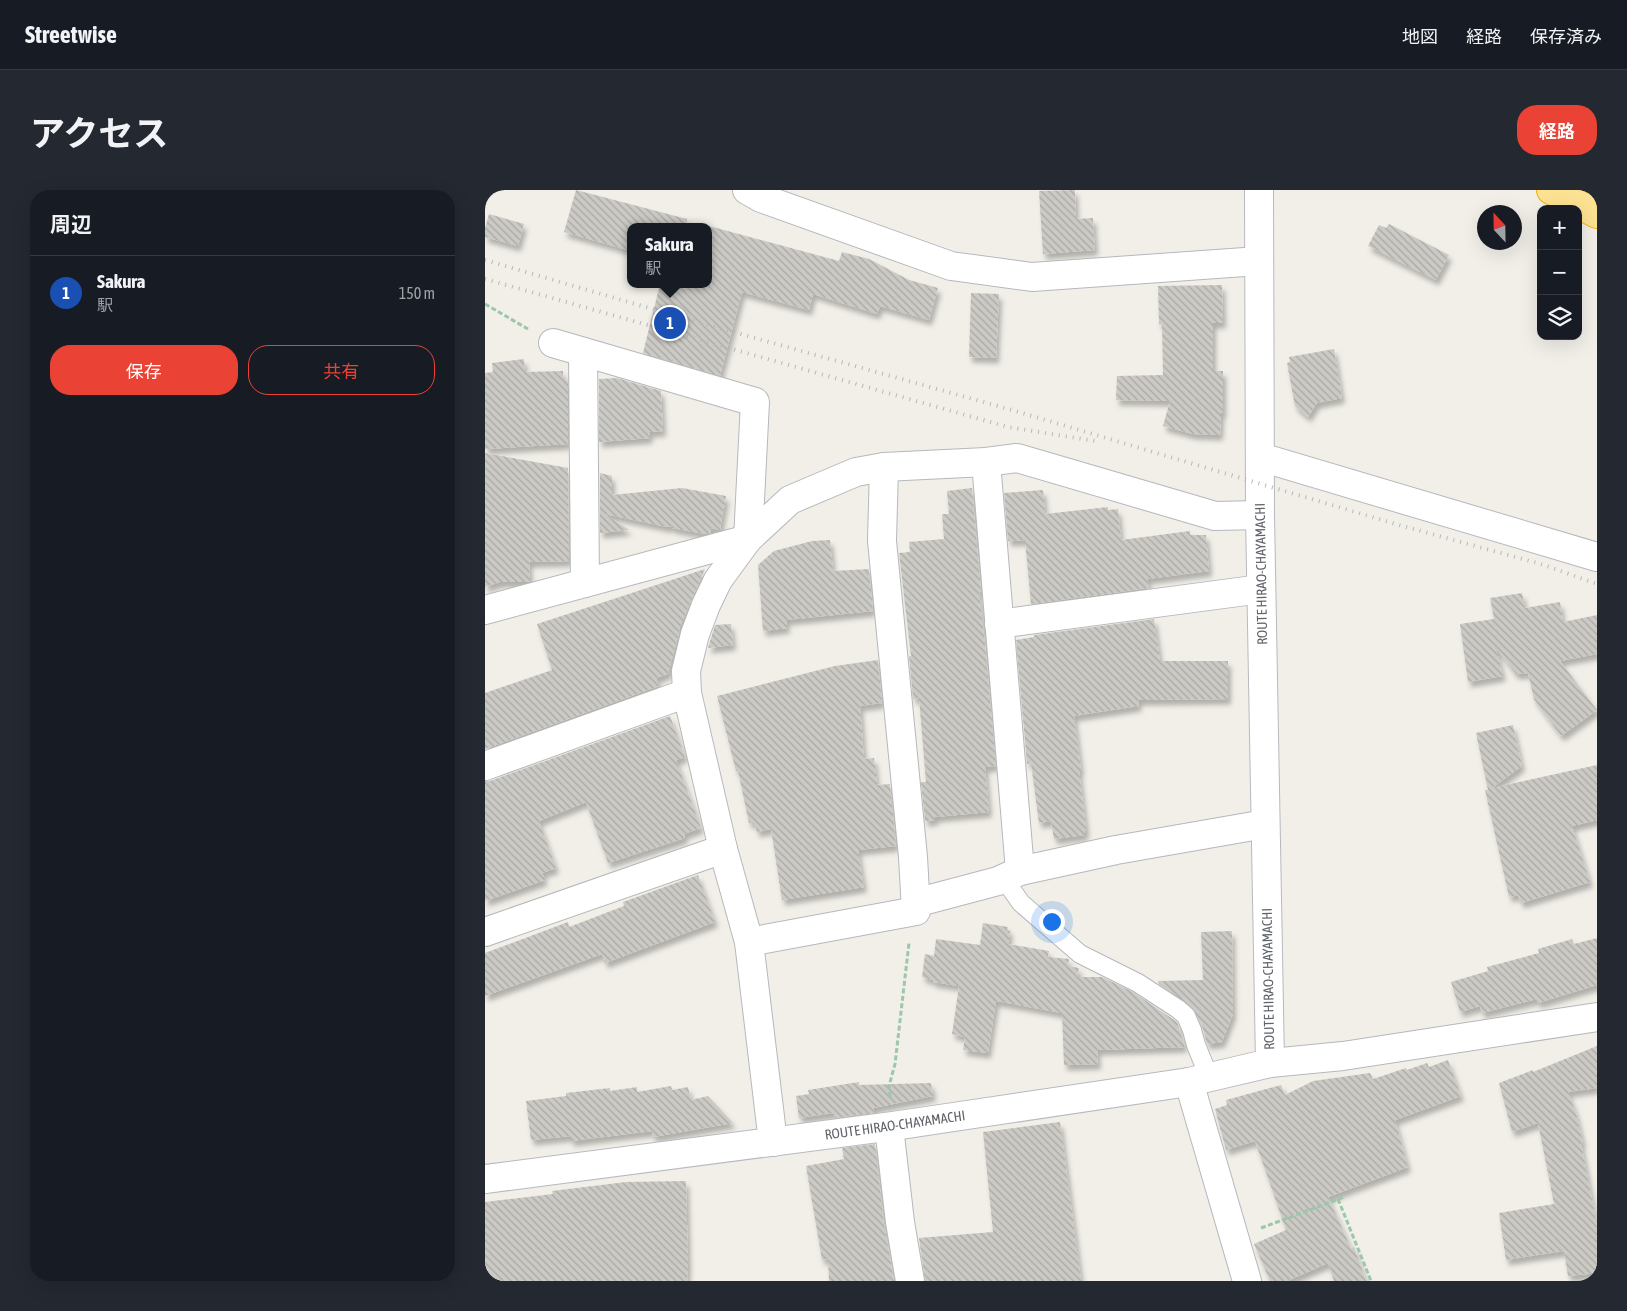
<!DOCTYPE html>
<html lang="ja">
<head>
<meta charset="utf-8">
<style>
	body { margin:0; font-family:"Asap Condensed","Noto Sans JP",sans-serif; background:#242831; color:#f1f3f6 }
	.controls { position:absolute; right:15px; top:15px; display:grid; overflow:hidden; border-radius:10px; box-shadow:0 5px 20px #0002 }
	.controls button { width:45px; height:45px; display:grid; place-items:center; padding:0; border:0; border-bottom:1px solid #363941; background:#171b24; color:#f1f3f6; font:25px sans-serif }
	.compass { position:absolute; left:992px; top:15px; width:45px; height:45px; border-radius:50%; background:#171b24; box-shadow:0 5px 20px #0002; rotate:338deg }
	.you { position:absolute; left:566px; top:731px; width:18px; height:18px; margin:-12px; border:4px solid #fff; border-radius:50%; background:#1a73e8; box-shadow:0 0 0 8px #1a73e833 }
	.badge { display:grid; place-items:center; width:32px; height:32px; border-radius:50%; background:#ea4335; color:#fff; font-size:16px; font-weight:700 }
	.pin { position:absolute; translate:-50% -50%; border:2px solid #fff; box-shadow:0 1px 5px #0006 }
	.popup { position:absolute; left:142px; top:33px; width:85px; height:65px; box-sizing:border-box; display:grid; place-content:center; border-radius:10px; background:#171b24; filter:drop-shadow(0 1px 4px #0005); font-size:16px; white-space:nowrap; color:#9ea1a6 }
	.popup b { font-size:19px; color:#f1f3f6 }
	.popup::after { content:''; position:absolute; left:50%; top:100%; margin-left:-10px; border:10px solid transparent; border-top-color:#171b24 }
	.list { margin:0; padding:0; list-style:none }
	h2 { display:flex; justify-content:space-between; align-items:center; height:65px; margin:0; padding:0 20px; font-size:21px }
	h2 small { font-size:16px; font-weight:400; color:#9ea1a6 }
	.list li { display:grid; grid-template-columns:32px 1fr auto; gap:15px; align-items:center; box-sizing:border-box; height:75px; padding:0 20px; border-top:1px solid #363941 }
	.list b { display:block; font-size:19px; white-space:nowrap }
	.list p { margin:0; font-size:16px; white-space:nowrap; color:#9ea1a6 }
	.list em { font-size:16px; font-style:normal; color:#9ea1a6 }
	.actions { display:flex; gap:10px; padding:15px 20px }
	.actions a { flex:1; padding:11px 0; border:1px solid #ea4335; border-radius:20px; text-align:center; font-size:18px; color:#ea4335 }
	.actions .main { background:#ea4335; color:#fff }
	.icon { flex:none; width:28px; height:28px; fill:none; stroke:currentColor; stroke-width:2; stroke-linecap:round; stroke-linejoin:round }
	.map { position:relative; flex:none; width:1112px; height:1091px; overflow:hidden; border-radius:20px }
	header { display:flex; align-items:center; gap:30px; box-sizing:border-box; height:70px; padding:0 25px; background:#171b24; border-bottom:1px solid #363941 }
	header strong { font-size:24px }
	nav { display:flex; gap:28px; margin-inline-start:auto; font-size:18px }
	.intro { display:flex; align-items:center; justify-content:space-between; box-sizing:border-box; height:120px; padding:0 30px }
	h1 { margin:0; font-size:35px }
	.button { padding:12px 22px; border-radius:20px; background:#ea4335; color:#fff; font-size:18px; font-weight:700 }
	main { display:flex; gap:30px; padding:0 30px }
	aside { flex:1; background:#171b24; border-radius:20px; box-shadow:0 5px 20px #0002 }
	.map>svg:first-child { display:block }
	.building { fill:url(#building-back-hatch); filter:url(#shadow) }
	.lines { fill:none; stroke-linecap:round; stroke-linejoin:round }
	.lane-casing { stroke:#b5b8bc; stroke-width:20 }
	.street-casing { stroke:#b5b8bc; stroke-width:30 }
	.secondary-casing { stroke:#b6babf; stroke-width:30 }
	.highway-casing { stroke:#f9ab00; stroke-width:30 }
	.path { stroke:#9cc7a9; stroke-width:3; stroke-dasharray:5 2.5; stroke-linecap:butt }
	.lane { stroke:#fff; stroke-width:18 }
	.street { stroke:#fff; stroke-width:28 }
	.secondary { stroke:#fff; stroke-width:28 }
	.highway { stroke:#fde293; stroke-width:28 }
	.rail { stroke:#b6b7b8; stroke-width:4; stroke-dasharray:1 6; stroke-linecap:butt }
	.labels { text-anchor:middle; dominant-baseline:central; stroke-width:5; stroke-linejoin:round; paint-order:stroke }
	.street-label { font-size:14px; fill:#5f6368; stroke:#fff }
</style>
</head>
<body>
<header>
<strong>Streetwise</strong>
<nav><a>地図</a><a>経路</a><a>保存済み</a></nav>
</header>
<div class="intro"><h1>アクセス</h1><a class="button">経路</a></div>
<main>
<aside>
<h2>周辺<small></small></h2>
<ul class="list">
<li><span class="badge" style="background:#1a4fb4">1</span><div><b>Sakura</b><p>駅</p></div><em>150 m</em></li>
</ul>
<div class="actions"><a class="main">保存</a><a>共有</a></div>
</aside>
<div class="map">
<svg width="1112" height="1091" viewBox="0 0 1112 1091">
	<defs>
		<pattern id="building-back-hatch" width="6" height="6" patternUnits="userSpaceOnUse" patternTransform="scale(1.25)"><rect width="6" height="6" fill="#cccac5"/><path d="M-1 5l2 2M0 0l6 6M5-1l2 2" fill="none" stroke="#a9a8a4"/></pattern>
		<filter id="shadow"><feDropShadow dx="3" dy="5.5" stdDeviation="2.5" flood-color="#0004"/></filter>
	</defs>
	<rect width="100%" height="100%" fill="#f1efe8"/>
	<g class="building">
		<path d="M91,0L202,29L201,37H146V61L79,42Z"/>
		<path d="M590,0L591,29L608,28L610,60L558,64L554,1Z"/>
		<path d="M4,24L39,34L33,56L0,47V38Z"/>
		<path d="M904,34L964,65L951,90L883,56L894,35L901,38Z"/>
		<path d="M224,36L354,71L357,62L384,69L424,90L453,98L444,130L395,116L392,124L328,104L324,120L257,102L235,186L158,163L175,94H224Z"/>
		<path d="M737,95L738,133H728V181H738V223H736L735,245L708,244L678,236L685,211L631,210L632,186L678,185L677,134H674L673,96Z"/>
		<path d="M486,103L514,104L511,168L484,167Z"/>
		<path d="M849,159L857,208L832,213L823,227L810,216L802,173L805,172L804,167Z"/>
		<path d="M39,169L40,182L78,181V191H83V254L0,259V183L8,182L7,173Z"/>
		<path d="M132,188L176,201L178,241L164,242L165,248L114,252V189Z"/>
		<path d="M0,263L83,278L84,371L44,372L45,392H15L0,397Z"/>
		<path d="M115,283L127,286V305L197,298L241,306L235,340L226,338V343L220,344L187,338V336L182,337L120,324L144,340L115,343Z"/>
		<path d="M487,298L496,402H494L500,454L511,576L500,577L504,622L450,627V630L440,631L436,592H441L434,508L428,509L424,466H426L414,363L425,362L424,352L459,349L457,324H464L462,301Z"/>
		<path d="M558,300L560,324L623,317V320L633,319L636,350L705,341V345H721L724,381L662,389L664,398L546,414L540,350L523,351L519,303Z"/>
		<path d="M345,350L348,381L384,379L388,421L301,430L302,438L278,441L273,375L289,361L327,351Z"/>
		<path d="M220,379L194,439H195L183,484L171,488L174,496L0,559V503L67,480L52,434Z"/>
		<path d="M1037,403L1040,418L1075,412L1078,432L1112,425V464L1075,471L1112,520L1076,546L1049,509L1043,483L1031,484L1011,458L1018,486L983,492L975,434L1009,429L1005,408Z"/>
		<path d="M669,429L675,471H743V509L653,510L654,516L589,526L596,581H594L601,640L600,641V645L569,649L566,631L554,633L546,573L542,574L531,450L549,447V445Z"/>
		<path d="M246,434L248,455L223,458L230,435Z"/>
		<path d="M393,470L397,513L375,516L379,569L389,568L392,595L405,594L411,656L373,660L379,697L297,710L286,639L272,642L269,632L264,633L253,581H251L232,506L350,476Z"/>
		<path d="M185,526L200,567L191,570L216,638L199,644L200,648L123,673L101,612L54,631L71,678L57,683L60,690L0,711V591H5Z"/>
		<path d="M1028,535L1037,576L1007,598L1112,575V630L1087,636L1105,692L1036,713L1033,705L1024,707L1000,600H1003L991,543Z"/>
		<path d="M213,685L230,732L120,773L117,764L0,806V763L83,732L84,737L139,716L138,712Z"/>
		<path d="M498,733L523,737L522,740L525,741L523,754L564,761L563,767L584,769L583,776L594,778L592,787H617L648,802L692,832L700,857L612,860L613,874L579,875L577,823L511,811L503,863L478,860L480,847L467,844L474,796L448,792V790L437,787L440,764L449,766L451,749L495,755Z"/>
		<path d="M747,741L748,824L737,852L722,854L717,836L708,818L674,794L673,791L718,790L716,742Z"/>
		<path d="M1112,748V795L1053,813L1052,809L997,823L995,816L975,822L966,792L1003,781L1002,777L1054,763L1053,759L1087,749L1089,754Z"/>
		<path d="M1112,856V898L1083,902L1091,923L1098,953H1096L1109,1020L1112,1038V1083L1083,1086L1079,1061L1021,1070L1014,1023L1069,1014L1053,933L1027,942L1014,893L1048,880V882Z"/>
		<path d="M963,870L976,906L910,930L923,977L843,1007L866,1058L869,1057L881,1091H849L843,1073L802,1091H785L769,1054L801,1040L770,951L741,960L730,919L742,915L741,910L796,895L800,905L828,891L885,883L888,889L921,878L922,880L942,873L944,877Z"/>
		<path d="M374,892V895L446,893L448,906L388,918L389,923L350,928L349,923L314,928L311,906L324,904L323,900Z"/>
		<path d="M186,896L187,900L203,897L206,910L223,906L248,933L168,947L167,941L86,951V946L46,950L41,911L81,906V903L125,898V901L152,897V902Z"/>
		<path d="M575,932L596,1091H440L434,1048L508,1042L498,942Z"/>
		<path d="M390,954L399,1034L409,1091H344L343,1069L337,1070L321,976L359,969L357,958Z"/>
		<path d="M201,991L203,1077L202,1091H0V1012L68,1004L67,1001L141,992Z"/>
	</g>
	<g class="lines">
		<g class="lane-casing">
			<path id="lane" d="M519,689L536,713L595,764L653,793L693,819L701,826L707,840L711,855L724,887"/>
		</g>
		<g class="street-casing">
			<g id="street">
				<path d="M262,0L276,8L466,76L547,87L774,71"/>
				<path d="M68,153L270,212L263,349"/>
				<path d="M98,162L100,393"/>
				<path d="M775,267L1112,367"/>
				<path d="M501,272L535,681"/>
				<path d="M0,420L263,349"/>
				<path d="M514,434L776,399"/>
				<path d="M0,576L202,503"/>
				<path d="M430,713L513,691L535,681L631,660L780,634"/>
				<path d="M0,742L238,659"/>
				<path d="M264,752L431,721L428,667L397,351L399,277"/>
				<path d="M785,873L858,866L1112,827"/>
				<path d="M704,892L762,1091"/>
				<path d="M404,937L415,1032L425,1091"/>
				<path d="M288,952L264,752L238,659L202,503L201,481L210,444L221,415L233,390L263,349L305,310L371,282L399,277L501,272L532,268L730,326L775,325"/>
			</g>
		</g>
		<g class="secondary-casing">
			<path id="secondary" d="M0,989L408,936L704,892L785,873L775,325L774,0"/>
		</g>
		<g class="highway-casing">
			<path id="highway" d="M1066,0L1112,24"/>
		</g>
		<g class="path">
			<path d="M0,114L43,139"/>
			<path d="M405,907L404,896L410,874L424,753"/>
			<path d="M853,1009L886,1091"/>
			<path d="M776,1038L859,1007"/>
		</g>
		<use href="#lane" class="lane"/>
		<use href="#street" class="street"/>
		<use href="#secondary" class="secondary"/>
		<use href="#highway" class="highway"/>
		<g class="rail">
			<path d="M0,70L188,125L527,220L914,335L1056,374L1112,394"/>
			<path d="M0,89L523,237L610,251"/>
		</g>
	</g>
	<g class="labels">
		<g class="street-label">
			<text transform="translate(776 384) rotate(-91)">ROUTE HIRAO-CHAYAMACHI</text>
			<text transform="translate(783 789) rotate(-91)">ROUTE HIRAO-CHAYAMACHI</text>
			<text transform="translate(410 935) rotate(-8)">ROUTE HIRAO-CHAYAMACHI</text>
		</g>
	</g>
</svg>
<div class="controls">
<button>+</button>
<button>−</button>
<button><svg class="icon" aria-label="layers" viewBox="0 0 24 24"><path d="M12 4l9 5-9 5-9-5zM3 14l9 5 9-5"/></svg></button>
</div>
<svg class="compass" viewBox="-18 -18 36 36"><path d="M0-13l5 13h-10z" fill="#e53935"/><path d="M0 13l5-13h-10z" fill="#9ea1a6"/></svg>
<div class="you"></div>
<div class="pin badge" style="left:185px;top:133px;background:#1a4fb4">1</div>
<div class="popup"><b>Sakura</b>駅</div>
</div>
</main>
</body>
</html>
